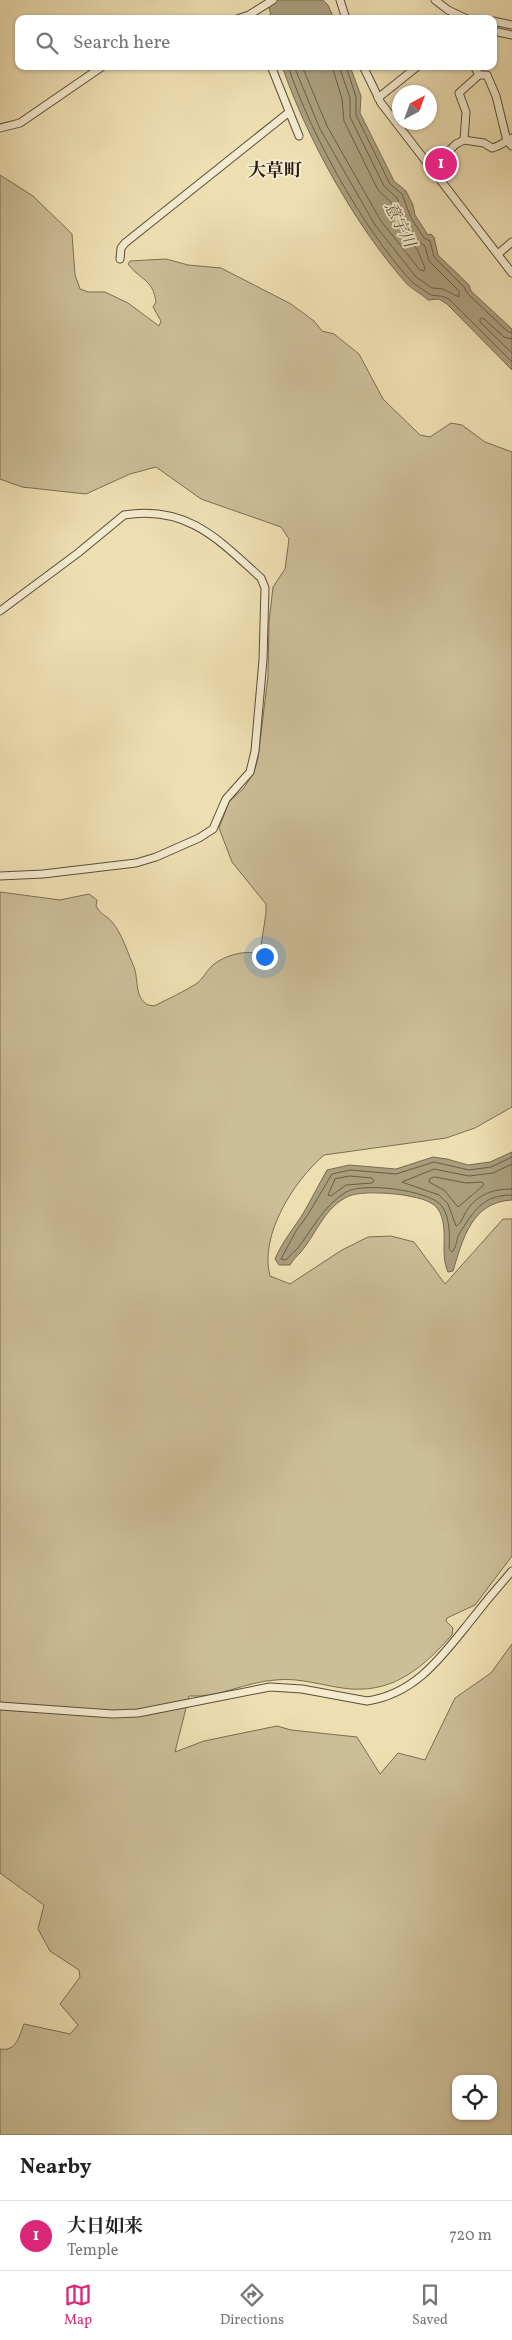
<!DOCTYPE html>
<html lang="en">
<head>
<meta charset="utf-8">
<style>
	body { margin:0; font-family:Vollkorn,"Noto Serif JP",serif; background:#f2f2f2; color:#222 }
	.controls { position:absolute; right:15px; bottom:15px; display:grid; overflow:hidden; border-radius:10px; box-shadow:0 1px 4px #0004 }
	.controls button { width:45px; height:45px; display:grid; place-items:center; padding:0; border:0; border-bottom:1px solid #e0e0e0; background:#fff; color:#222; font:25px sans-serif }
	.compass { position:absolute; left:392px; top:85px; width:45px; height:45px; border-radius:50%; background:#fff; box-shadow:0 1px 4px #0004; rotate:41deg }
	.you { position:absolute; left:264px; top:956px; width:18px; height:18px; margin:-12px; border:4px solid #fff; border-radius:50%; background:#1a73e8; box-shadow:0 0 0 8px #1a73e833 }
	.badge { display:grid; place-items:center; width:32px; height:32px; border-radius:50%; background:#db2777; color:#fff; font-size:16px; font-weight:700 }
	.pin { position:absolute; translate:-50% -50%; border:2px solid #fff; box-shadow:0 1px 5px #0006 }
	.list { margin:0; padding:0; list-style:none }
	h2 { display:flex; justify-content:space-between; align-items:center; height:65px; margin:0; padding:0 20px; font-size:21px }
	h2 small { font-size:16px; font-weight:400; color:#767676 }
	.list li { display:grid; grid-template-columns:32px 1fr auto; gap:15px; align-items:center; box-sizing:border-box; height:70px; padding:0 20px; border-top:1px solid #e0e0e0 }
	.list b { display:block; font-size:19px; white-space:nowrap }
	.list p { margin:0; font-size:16px; white-space:nowrap; color:#767676 }
	.list em { font-size:16px; font-style:normal; color:#767676 }
	.icon { flex:none; width:28px; height:28px; fill:none; stroke:currentColor; stroke-width:2; stroke-linecap:round; stroke-linejoin:round }
	.map { position:relative; flex:none; width:512px; height:2135px; overflow:hidden }
	.search { position:absolute; background:#fff; box-shadow:0 1px 4px #0004; left:15px; right:15px; top:15px; height:55px; display:flex; align-items:center; gap:12px; box-sizing:border-box; padding:0 18px; border-radius:10px; color:#767676; font-size:19px }
	.sheet { height:135px; background:#fff }
	nav { display:flex; justify-content:space-around; align-items:center; box-sizing:border-box; height:70px; border-top:1px solid #e0e0e0; background:#fff; font-size:14px; color:#767676 }
	nav a { display:grid; justify-items:center; gap:2px }
	nav .on { color:#db2777 }
	.map>svg:first-child { display:block }
	.green { fill:#ccbe97; stroke:#7a6e54; fill-rule:evenodd }
	.water { fill:#aa9d7c; stroke:#766a52 }
	.lines { fill:none; stroke-linecap:round; stroke-linejoin:round }
	.shore { stroke:#685e47; stroke-width:1 }
	.minor-casing { stroke:#594e3a; stroke-width:9 }
	.minor { stroke:#f4eacd; stroke-width:7 }
	.labels { text-anchor:middle; dominant-baseline:central; stroke-width:4; stroke-linejoin:round; paint-order:stroke }
	.water-label { font-size:16px; font-style:italic; fill:#5b513c; stroke:#f4eacd }
	.quarter-label { font-size:18px; font-weight:bold; fill:#271e12; stroke:#f4eacd }
</style>
</head>
<body>
<div class="map">
<svg width="512" height="2135" viewBox="0 0 512 2135">
	<rect width="100%" height="100%" fill="#eedfb2"/>
	<filter id="stains"><feTurbulence type="fractalNoise" baseFrequency=".004" numOctaves="4"/><feColorMatrix values="0 0 0 0 .2 0 0 0 0 .09 0 0 0 0 .02 0 0 0 .5 -.17"/></filter>
	<radialGradient id="worn" r=".72"><stop offset=".6" stop-color="#630" stop-opacity="0"/><stop offset="1" stop-color="#630" stop-opacity=".3"/></radialGradient>
	<path class="green" d="M0,175L33,196L72,234L75,275L80,289L88,292H105L128,303L159,326L161,321L153,307L156,302C153,279 140,280 128,264L130,261L166,259L188,265L221,268L291,304L314,321L322,331L334,334L359,354L383,399L420,435L430,437L451,423L462,425L485,442L512,452V1107L475,1128L446,1138L324,1155C294,1181 259,1235 270,1276L290,1284L342,1250L368,1237L391,1236L414,1242L445,1284L503,1219H512V1556L475,1605L447,1618L446,1621L453,1628L452,1635C424,1666 396,1692 351,1689C326,1687 301,1677 275,1680C245,1682 219,1698 189,1696L175,1752L204,1741L277,1726L291,1730L357,1737L380,1774L398,1753L425,1760L455,1698L491,1673L512,1644V2135H0V2049C16,2052 19,2037 24,2024L70,2034L78,2025L60,2004L80,1977L79,1970L50,1951L38,1929L44,1905L0,1873V892L60,900L89,894L97,900L96,906C101,915 106,915 112,922C122,933 128,954 134,967C139,981 134,997 148,1005L154,1006C168,999 183,992 196,984C203,979 205,973 211,967C220,957 245,949 258,954L260,952L266,913V904L232,862L219,828L229,802L244,788L254,772L258,758L268,676L269,622L273,587L285,569L289,539L281,527L201,499L156,467L130,474L86,494L22,487L0,479ZM456,2079H493V2116H456Z"/>
	<g class="water">
		<path d="M267,0H323L328,5L334,19H272Z"/>
		<path d="M282,66H350L361,96L360,113L394,181L406,191L413,205L415,215L428,235L431,234L434,237L438,255L469,285L471,291L512,329V370L447,304L439,299L428,300C421,293 413,290 407,284C356,227 307,139 282,66Z"/>
		<path d="M512,1152V1200C472,1202 463,1238 453,1271L448,1272C439,1253 450,1228 438,1209C431,1199 413,1197 403,1195C390,1193 361,1191 349,1196C324,1207 316,1235 300,1253C296,1257 293,1260 290,1265H279L275,1259C282,1242 294,1228 304,1212C312,1198 319,1184 327,1170L349,1165L396,1169L433,1157L447,1159L468,1165L490,1162Z"/>
	</g>
	<g class="lines">
		<g class="shore">
			<path d="M288,66C311,135 362,227 411,281C413,283 426,292 429,294C435,297 442,294 450,300L512,362"/>
			<path d="M294,66L320,129L375,225L416,277L432,288L443,289L459,297V291L429,261L425,246L418,241L405,220L397,198L384,186L350,117V98L339,66"/>
			<path d="M302,66L327,126L365,193L381,221L420,270L424,271L425,268L418,251L399,225L392,203L378,190L344,121L342,99L332,66"/>
			<path d="M346,66L356,97V115L390,184L402,194L411,218L424,238L430,241L434,257L464,287L468,294L507,331L512,333"/>
			<path d="M512,339L504,337L483,318L480,319V322L512,353"/>
			<path d="M512,1157L491,1167L469,1170L434,1162L396,1174L350,1170L332,1174L307,1216L296,1231L281,1259L286,1260C289,1256 293,1253 297,1249C313,1229 322,1207 346,1192C362,1182 428,1190 441,1205C450,1216 450,1236 449,1249L452,1252C457,1247 456,1240 459,1234C474,1211 482,1195 512,1195"/>
			<path d="M512,1164L493,1173L469,1176L434,1169L402,1182L439,1195L448,1204L456,1226C462,1223 463,1216 467,1210C478,1194 493,1189 512,1189"/>
			<path d="M350,1176L372,1178L374,1181L372,1183L346,1185L331,1196L328,1195L335,1179Z"/>
			<path d="M435,1177L466,1183L482,1182L484,1185L458,1207L444,1190L429,1182L430,1179Z"/>
		</g>
		<g class="minor-casing">
			<g id="minor">
				<path d="M340,0L346,19"/>
				<path d="M435,0L448,10L467,19"/>
				<path d="M237,19L249,15L273,0"/>
				<path d="M493,21L512,25"/>
				<path d="M493,31L512,35"/>
				<path d="M271,66L299,136"/>
				<path d="M363,66L381,103L512,273"/>
				<path d="M474,66L479,75"/>
				<path d="M378,98L418,66"/>
				<path d="M0,128L20,123L103,66"/>
				<path d="M512,138C505,141 501,146 492,148L484,143L464,140L466,112L459,93L479,75H487L496,96L507,141L512,146"/>
				<path d="M431,168L456,144L464,140"/>
				<path d="M498,254L512,242"/>
				<path d="M120,259L121,248L125,243L288,113"/>
				<path d="M0,611L78,553L124,515C187,505 218,539 261,578L265,588L263,660L255,751L250,772L226,799L213,829L199,838L156,857L136,863L43,874L0,876"/>
				<path d="M0,1706L113,1714L138,1713L270,1687L302,1689L367,1701C414,1694 440,1659 468,1624C482,1606 497,1588 512,1571"/>
			</g>
		</g>
		<use href="#minor" class="minor"/>
	</g>
	<g class="labels">
		<g class="water-label">
			<text transform="translate(399 225) rotate(63)">意宇川</text>
		</g>
		<g class="quarter-label">
			<text x="275" y="171">大草町</text>
		</g>
	</g>
	<rect width="100%" height="100%" filter="url(#stains)"/>
	<rect width="100%" height="100%" fill="url(#worn)"/>
</svg>
<div class="controls">
<button><svg class="icon" aria-label="locate" viewBox="0 0 24 24"><circle cx="12" cy="12" r="6"/><path d="M12 2v4M12 18v4M2 12h4M18 12h4"/></svg></button>
</div>
<svg class="compass" viewBox="-18 -18 36 36"><path d="M0-13l5 13h-10z" fill="#e53935"/><path d="M0 13l5-13h-10z" fill="#767676"/></svg>
<div class="you"></div>
<div class="pin badge" style="left:441px;top:164px">1</div>
<div class="search"><svg class="icon" aria-label="search" viewBox="0 0 24 24"><circle cx="10" cy="10" r="6"/><path d="M15 15l6 6"/></svg>Search here</div>
</div>
<section class="sheet">
<h2>Nearby<small></small></h2>
<ul class="list">
<li><span class="badge">1</span><div><b>大日如来</b><p>Temple</p></div><em>720 m</em></li>
</ul>
</section>
<nav>
<a class="on"><svg class="icon" aria-label="map" viewBox="0 0 24 24"><path d="M3 6l6-2 6 2 6-2v14l-6 2-6-2-6 2zM9 4v14M15 6v14"/></svg>Map</a>
<a><svg class="icon" aria-label="directions" viewBox="0 0 24 24"><path d="M12 3l9 9-9 9-9-9zM9 14v-3h6M13 9l2 2-2 2"/></svg>Directions</a>
<a><svg class="icon" aria-label="saved" viewBox="0 0 24 24"><path d="M7 4h10v16l-5-4-5 4z"/></svg>Saved</a>
</nav>
</body>
</html>
